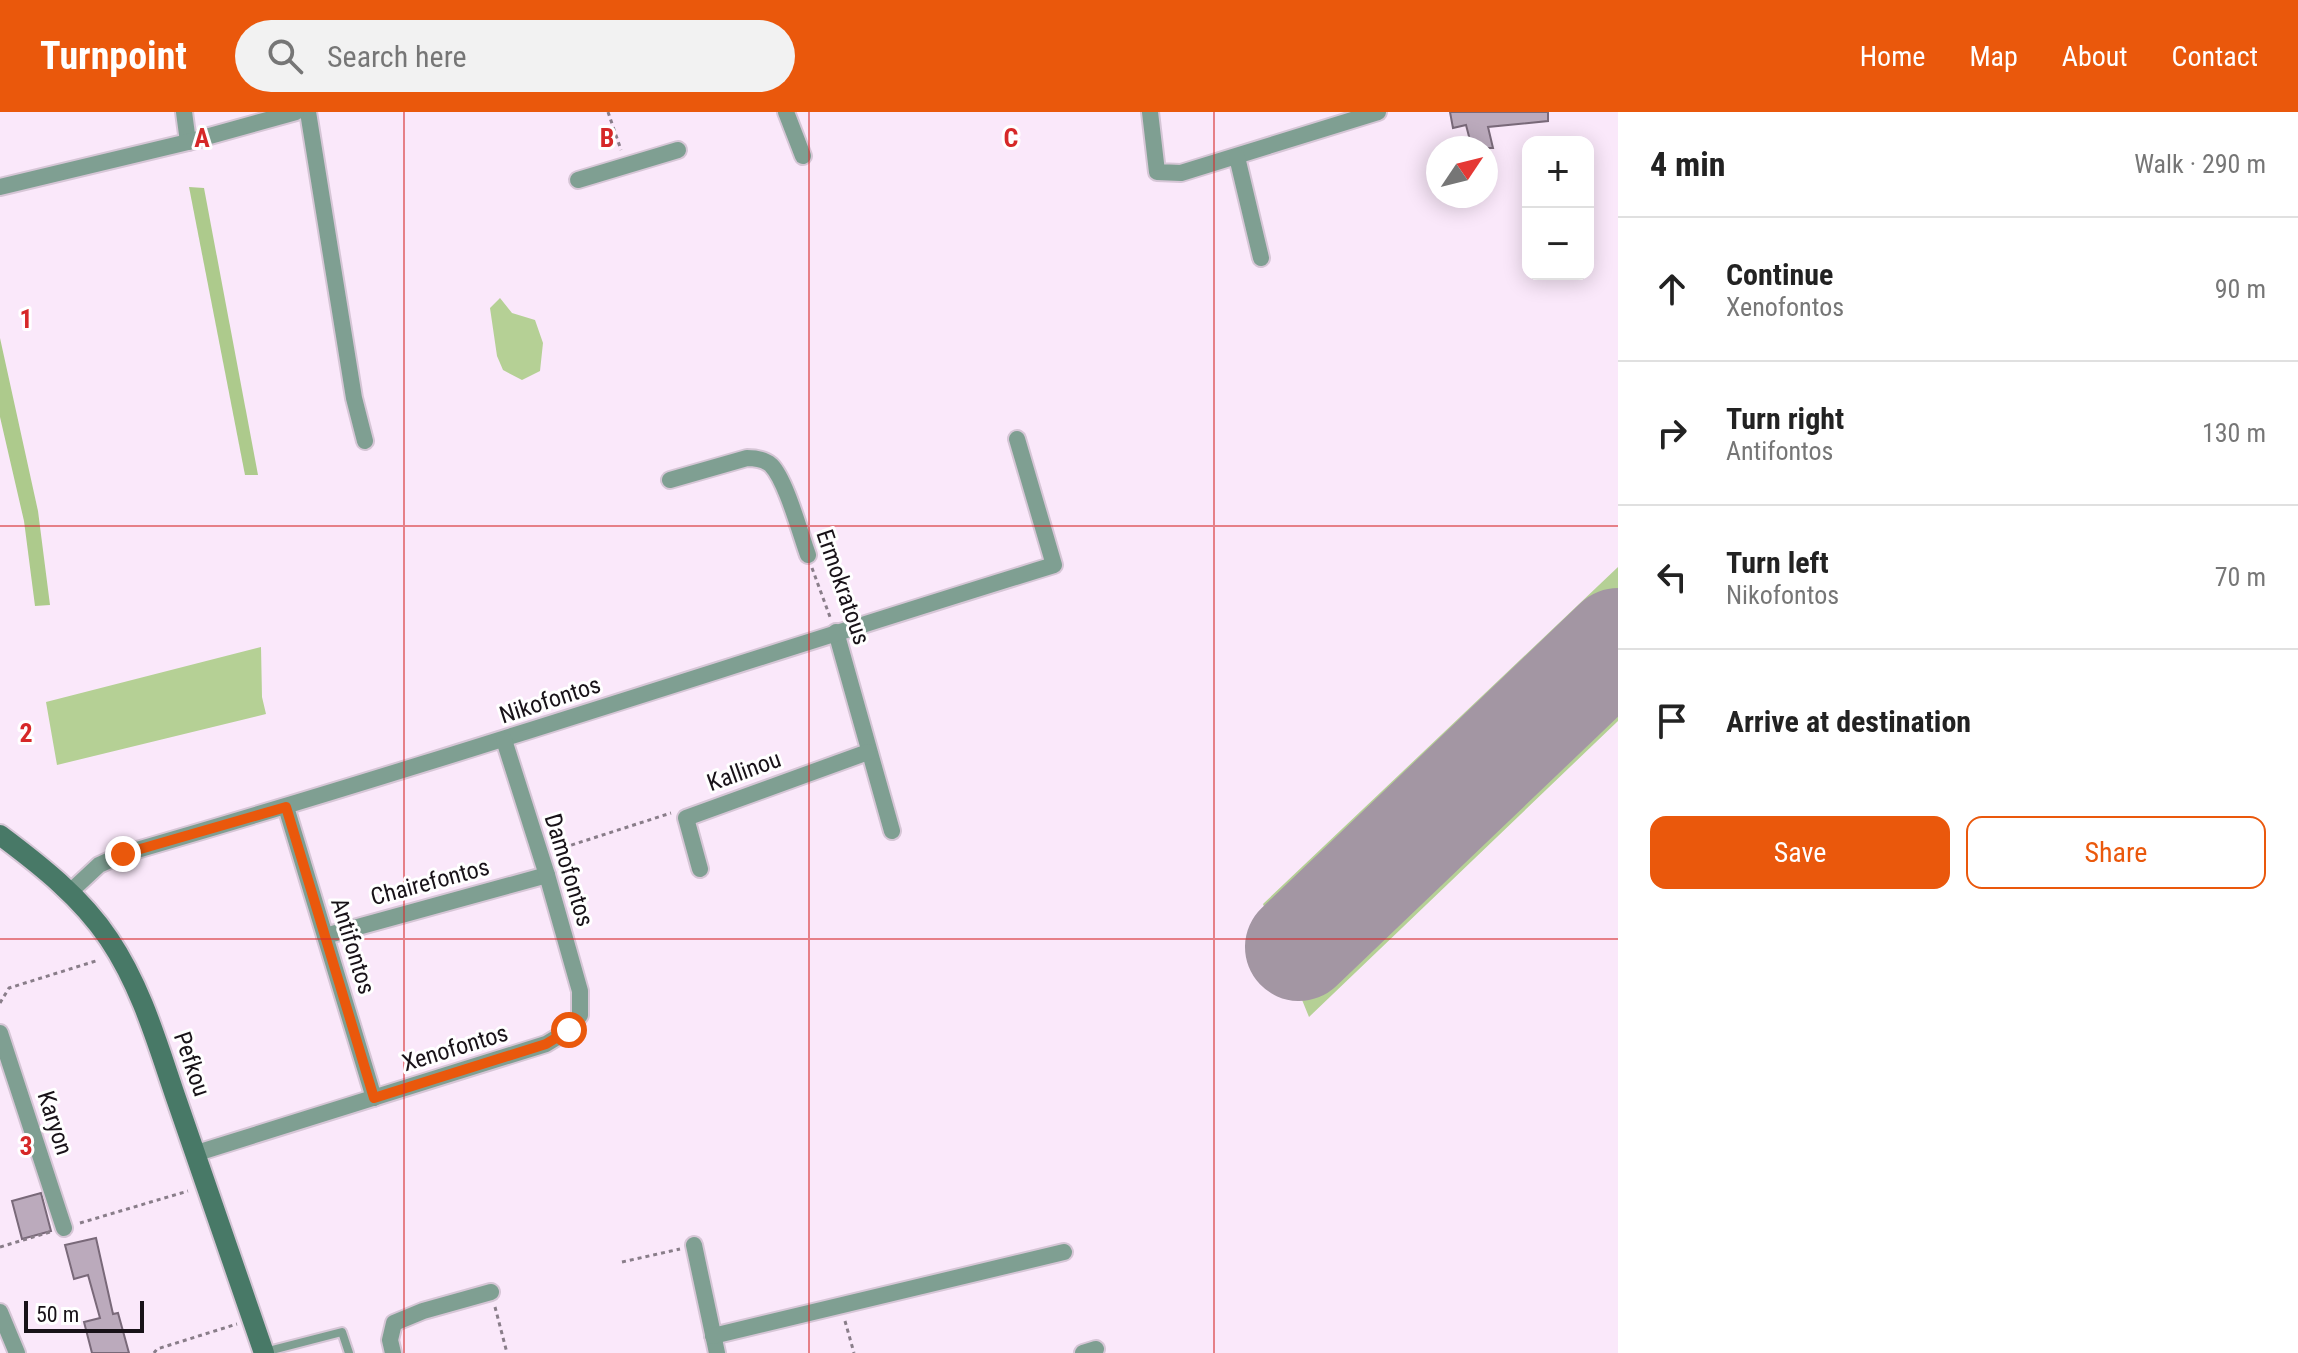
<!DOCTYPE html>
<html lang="en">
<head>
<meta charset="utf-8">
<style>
	body { margin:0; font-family:"Roboto Condensed",sans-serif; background:#f2f2f2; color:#222 }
	.controls { position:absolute; right:24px; top:24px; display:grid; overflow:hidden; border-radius:16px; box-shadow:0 4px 20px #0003 }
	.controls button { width:72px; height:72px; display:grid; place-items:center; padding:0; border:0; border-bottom:2px solid #e0e0e0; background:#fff; color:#222; font:40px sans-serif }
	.compass { position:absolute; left:1426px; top:24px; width:72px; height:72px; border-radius:50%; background:#fff; box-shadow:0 4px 20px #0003; rotate:55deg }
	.scale { position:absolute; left:24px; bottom:20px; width:120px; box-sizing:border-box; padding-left:8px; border:4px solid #181218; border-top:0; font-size:22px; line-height:28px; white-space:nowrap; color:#181218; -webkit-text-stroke:6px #fff; paint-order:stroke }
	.stop { position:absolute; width:24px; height:24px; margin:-18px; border:6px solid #ea580c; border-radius:50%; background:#fff }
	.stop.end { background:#ea580c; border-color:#fff; box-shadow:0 2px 8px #0008 }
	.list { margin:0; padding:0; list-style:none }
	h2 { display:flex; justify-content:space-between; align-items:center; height:104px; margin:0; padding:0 32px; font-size:34px }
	h2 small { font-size:26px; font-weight:400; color:#767676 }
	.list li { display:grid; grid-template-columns:52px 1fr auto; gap:24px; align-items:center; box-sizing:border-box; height:144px; padding:0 32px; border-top:2px solid #e0e0e0 }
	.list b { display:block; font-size:30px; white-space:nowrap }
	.list p { margin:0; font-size:26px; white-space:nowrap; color:#767676 }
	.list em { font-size:26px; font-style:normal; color:#767676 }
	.actions { display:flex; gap:16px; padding:24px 32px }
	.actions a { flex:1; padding:18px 0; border:2px solid #ea580c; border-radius:16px; text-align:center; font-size:28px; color:#ea580c }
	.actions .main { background:#ea580c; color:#fff }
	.icon { flex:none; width:44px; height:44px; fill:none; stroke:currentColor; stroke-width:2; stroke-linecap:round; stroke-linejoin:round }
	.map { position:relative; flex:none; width:1618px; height:1241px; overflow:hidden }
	header { display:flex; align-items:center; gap:48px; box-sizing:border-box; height:112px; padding:0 40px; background:#ea580c; color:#fff }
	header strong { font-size:38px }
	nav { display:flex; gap:44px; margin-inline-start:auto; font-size:28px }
	.search { width:560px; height:72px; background:#f2f2f2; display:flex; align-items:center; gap:20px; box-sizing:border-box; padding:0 28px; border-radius:44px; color:#767676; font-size:30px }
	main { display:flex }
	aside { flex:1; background:#fff }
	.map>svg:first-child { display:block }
	.green { fill:#b5d095 }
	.forest { fill:#adca8c }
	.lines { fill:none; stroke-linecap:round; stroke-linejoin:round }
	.runway { stroke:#a396a3; stroke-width:108 }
	.building { fill:#bbaabc; stroke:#796979; stroke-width:2 }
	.service-casing { stroke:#d6c6d6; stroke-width:12 }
	.minor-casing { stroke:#d6c6d6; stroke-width:20 }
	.secondary-casing { stroke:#d6c6d6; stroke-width:24 }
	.path { stroke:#897d89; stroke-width:3; stroke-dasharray:4 4; stroke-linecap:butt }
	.service { stroke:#7f9f92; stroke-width:8 }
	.minor { stroke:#7f9f92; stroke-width:16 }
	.secondary { stroke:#487967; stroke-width:20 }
	.route { stroke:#ea580c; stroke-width:10 }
	.grid { fill:none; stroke:#d62828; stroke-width:2; stroke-opacity:0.55 }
	.labels { text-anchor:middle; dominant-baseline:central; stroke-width:6; stroke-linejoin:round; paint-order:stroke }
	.street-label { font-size:24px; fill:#181218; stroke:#fff }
	.grid-label { font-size:26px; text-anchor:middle; font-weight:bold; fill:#d62828; stroke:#fff; stroke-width:6; stroke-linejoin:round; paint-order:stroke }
</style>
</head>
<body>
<header>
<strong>Turnpoint</strong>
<div class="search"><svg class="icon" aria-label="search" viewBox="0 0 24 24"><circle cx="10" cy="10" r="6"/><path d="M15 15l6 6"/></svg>Search here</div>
<nav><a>Home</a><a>Map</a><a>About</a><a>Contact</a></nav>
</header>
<main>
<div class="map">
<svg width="1618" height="1241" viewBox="0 0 1618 1241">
	<rect width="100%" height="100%" fill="#fae8fa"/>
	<g class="green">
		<path d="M500,186L512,201L535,208L543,231L540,259L522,268L503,258L497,244L490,196Z"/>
		<path d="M1618,455V494L1279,818L1303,873L1618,572V609L1309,905L1263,792Z"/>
		<path d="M261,535L262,585L266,602L57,653L46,590Z"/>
	</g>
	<g class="forest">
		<path d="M189,75L204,76L258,363H245Z"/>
		<path d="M0,226L38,399L50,493L35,494L24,409L0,305Z"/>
	</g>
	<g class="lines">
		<path class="runway" d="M1299,835L1618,530"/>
	</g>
	<g class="building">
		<path d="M1450,0H1548V9L1488,15L1493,36H1472L1466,13L1453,16Z"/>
		<path d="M41,1081L51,1119L22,1127L12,1089Z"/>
		<path d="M96,1126L113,1202L118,1201L129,1241H92L84,1210L100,1206L88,1163L74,1167L65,1133Z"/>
	</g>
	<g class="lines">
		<g class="service-casing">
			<path id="service" d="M264,1240L342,1220L349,1241"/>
		</g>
		<g class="minor-casing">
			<g id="minor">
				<path d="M184,0L188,30"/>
				<path d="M308,0L354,286L365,329"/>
				<path d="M786,0L803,44"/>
				<path d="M1150,0L1157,60L1181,61L1378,0"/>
				<path d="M1237,45L1261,146"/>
				<path d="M578,68L678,38"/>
				<path d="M0,75L188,30L296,0"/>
				<path d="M670,368L747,346C756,346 764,347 771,353C786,368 800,421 808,443"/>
				<path d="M836,520L892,719"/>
				<path d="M286,695L374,986"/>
				<path d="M700,757L686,706L868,640"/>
				<path d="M70,780L99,753L123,742C435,652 743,549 1054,453L1017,327"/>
				<path d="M325,824L547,763"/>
				<path d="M0,921L64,1116"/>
				<path d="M197,1041L546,932L569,918L580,903V879L547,763L504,628"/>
				<path d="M694,1133L717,1241"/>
				<path d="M0,1200L17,1241"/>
				<path d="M713,1224L1064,1140"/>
				<path d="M393,1241L390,1228L394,1211L423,1199L491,1180"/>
				<path d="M1083,1241L1096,1237"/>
			</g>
		</g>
		<g class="secondary-casing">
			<path id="secondary" d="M0,723C40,753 81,785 109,827C142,876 158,934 177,989C206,1073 235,1157 264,1241"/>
		</g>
		<g class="path">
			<path d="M608,0L621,38"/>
			<path d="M812,456L830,505"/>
			<path d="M556,738L671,701"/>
			<path d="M0,891L9,876L99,848"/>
			<path d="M80,1111L188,1079"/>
			<path d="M0,1135L50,1120"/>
			<path d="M622,1150L680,1137"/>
			<path d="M495,1195L507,1241"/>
			<path d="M845,1209L854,1241"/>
			<path d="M154,1241L157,1237L237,1212"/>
		</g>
		<use href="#service" class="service"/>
		<use href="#minor" class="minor"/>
		<use href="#secondary" class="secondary"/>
	</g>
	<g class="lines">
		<path class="route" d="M123,742L286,695L374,986L546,932L569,918"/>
	</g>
	<path class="grid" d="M404,0V1241M809,0V1241M1214,0V1241M0,414H1618M0,827H1618"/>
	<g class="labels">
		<g class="street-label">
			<text transform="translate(843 475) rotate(71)">Ermokratous</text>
			<text transform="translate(550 588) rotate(-18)">Nikofontos</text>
			<text transform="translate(744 659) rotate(-20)">Kallinou</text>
			<text transform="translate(569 758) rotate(73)">Damofontos</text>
			<text transform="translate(430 770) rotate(-15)">Chairefontos</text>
			<text transform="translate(353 834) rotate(73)">Antifontos</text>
			<text transform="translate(455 936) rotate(-17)">Xenofontos</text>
			<text transform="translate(192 952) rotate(71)">Pefkou</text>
			<text transform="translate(55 1011) rotate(72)">Karyon</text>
		</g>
	</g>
	<g class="grid-label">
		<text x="202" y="35">A</text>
		<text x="607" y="35">B</text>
		<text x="1011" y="35">C</text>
		<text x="26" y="216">1</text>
		<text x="26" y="630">2</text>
		<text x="26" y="1043">3</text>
	</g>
</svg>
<div class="controls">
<button>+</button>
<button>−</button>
</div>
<svg class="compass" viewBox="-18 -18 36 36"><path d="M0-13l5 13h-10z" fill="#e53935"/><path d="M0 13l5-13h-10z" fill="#767676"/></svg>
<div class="scale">50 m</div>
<div class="stop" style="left:569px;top:918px"></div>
<div class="stop end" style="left:123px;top:742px"></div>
</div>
<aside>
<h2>4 min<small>Walk · 290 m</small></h2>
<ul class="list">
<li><svg class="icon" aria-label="ahead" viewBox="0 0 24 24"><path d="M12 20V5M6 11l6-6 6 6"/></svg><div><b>Continue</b><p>Xenofontos</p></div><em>90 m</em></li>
<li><svg class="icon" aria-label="right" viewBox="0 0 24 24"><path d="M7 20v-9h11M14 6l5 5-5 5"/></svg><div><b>Turn right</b><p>Antifontos</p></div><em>130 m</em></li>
<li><svg class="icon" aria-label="left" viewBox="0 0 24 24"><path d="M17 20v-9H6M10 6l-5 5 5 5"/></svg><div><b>Turn left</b><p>Nikofontos</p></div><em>70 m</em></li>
<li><svg class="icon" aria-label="arrive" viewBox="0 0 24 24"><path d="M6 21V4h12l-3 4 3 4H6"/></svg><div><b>Arrive at destination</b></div></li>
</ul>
<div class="actions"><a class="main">Save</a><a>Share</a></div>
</aside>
</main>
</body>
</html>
